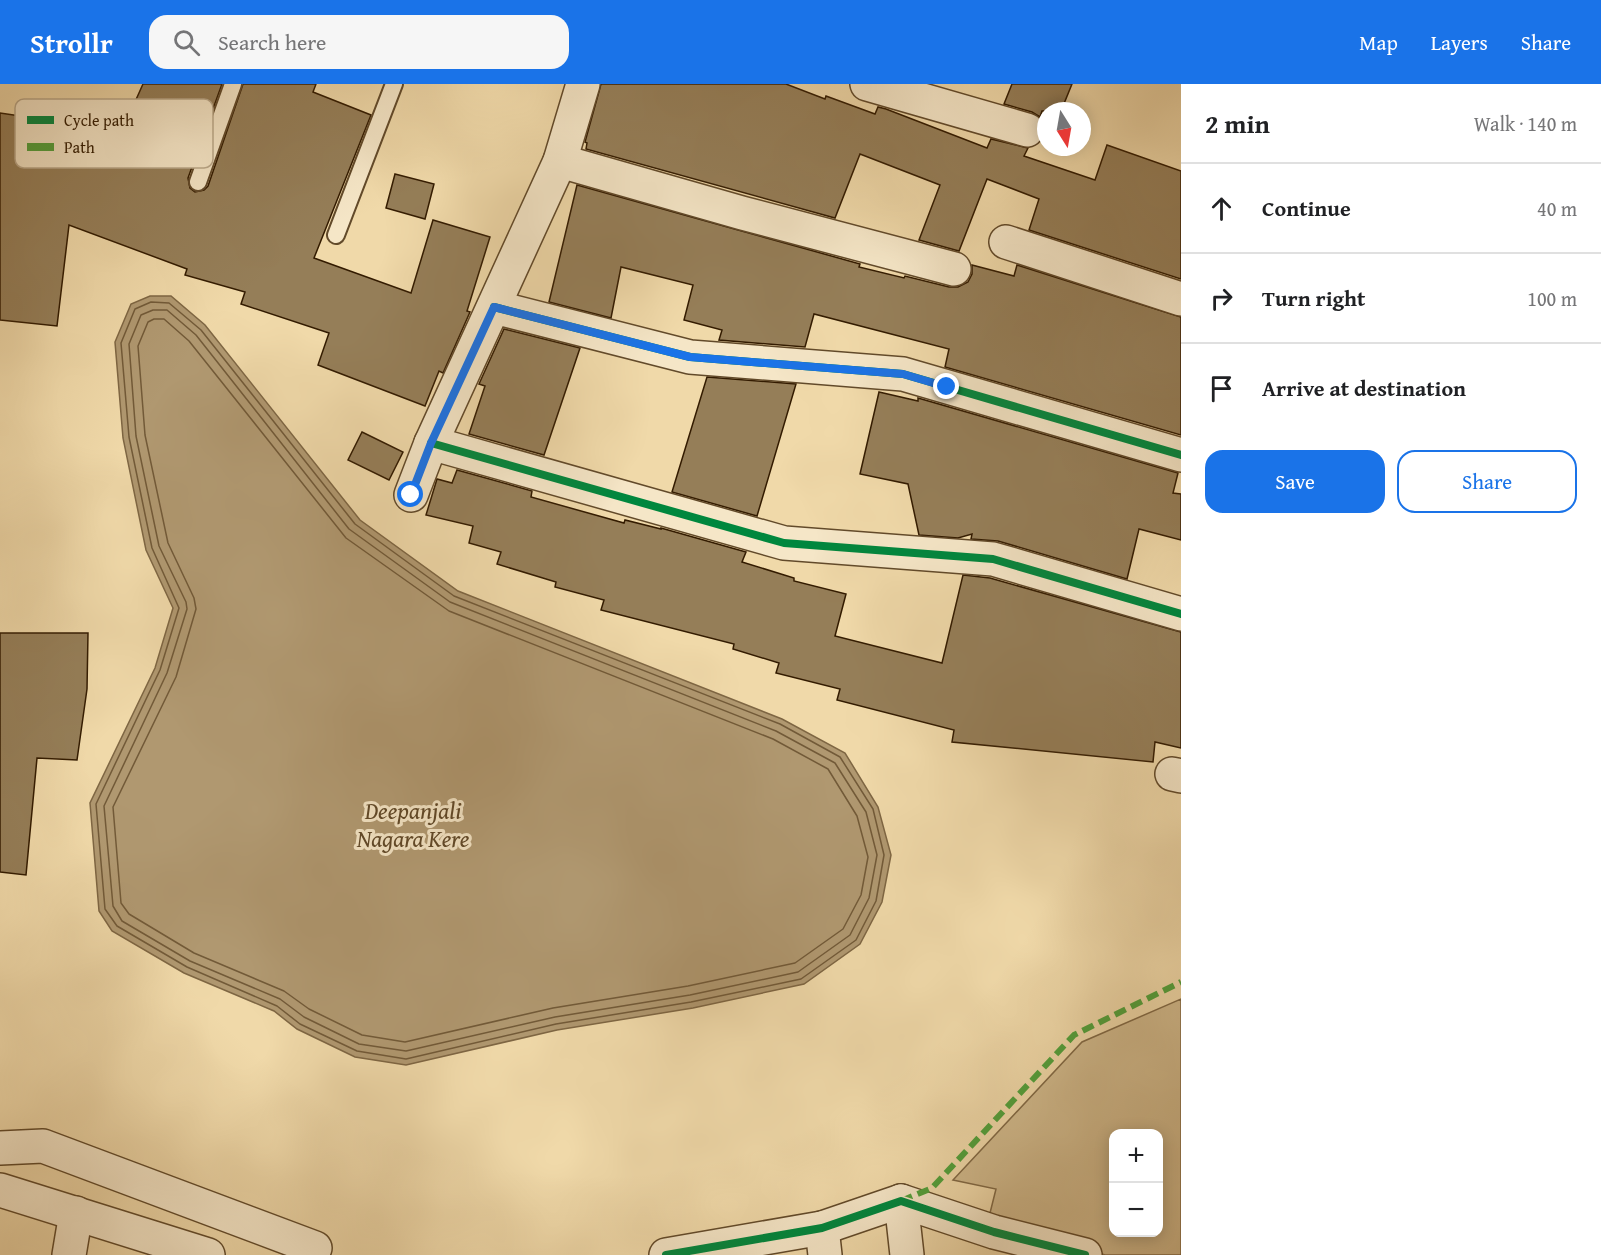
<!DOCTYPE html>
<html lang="en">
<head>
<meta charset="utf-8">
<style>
	body { margin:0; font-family:"Gentium Book Plus",serif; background:#f6f6f6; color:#202124 }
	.controls { position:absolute; right:18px; bottom:18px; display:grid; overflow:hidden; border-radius:12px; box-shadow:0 3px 15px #0003 }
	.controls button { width:54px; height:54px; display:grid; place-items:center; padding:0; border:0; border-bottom:2px solid #e0e0e0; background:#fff; color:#202124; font:30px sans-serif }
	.compass { position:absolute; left:1037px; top:18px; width:54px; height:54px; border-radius:50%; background:#fff; box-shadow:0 3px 15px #0003; rotate:169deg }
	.stop { position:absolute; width:18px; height:18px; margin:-14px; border:4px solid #1a73e8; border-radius:50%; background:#fff }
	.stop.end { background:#1a73e8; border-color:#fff; box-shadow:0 2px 6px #0008 }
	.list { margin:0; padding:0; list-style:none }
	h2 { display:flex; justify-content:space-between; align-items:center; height:78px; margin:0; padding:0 24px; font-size:26px }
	h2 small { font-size:20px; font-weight:400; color:#757577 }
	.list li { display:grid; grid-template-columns:39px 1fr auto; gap:18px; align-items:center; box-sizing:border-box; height:90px; padding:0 24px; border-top:2px solid #e0e0e0 }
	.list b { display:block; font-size:22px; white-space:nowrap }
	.list em { font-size:20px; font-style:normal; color:#757577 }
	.actions { display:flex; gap:12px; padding:18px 24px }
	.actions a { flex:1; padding:14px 0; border:2px solid #1a73e8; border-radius:18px; text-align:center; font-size:21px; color:#1a73e8 }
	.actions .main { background:#1a73e8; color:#fff }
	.icon { flex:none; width:33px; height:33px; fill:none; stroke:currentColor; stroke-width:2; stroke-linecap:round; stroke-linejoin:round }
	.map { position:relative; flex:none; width:1181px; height:1171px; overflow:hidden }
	header { display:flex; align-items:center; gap:36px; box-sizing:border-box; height:84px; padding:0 30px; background:#1a73e8; color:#fff }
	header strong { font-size:28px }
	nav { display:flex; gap:33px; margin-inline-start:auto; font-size:21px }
	.search { width:420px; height:54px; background:#f6f6f6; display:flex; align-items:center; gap:15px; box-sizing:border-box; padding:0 21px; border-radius:18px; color:#757577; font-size:22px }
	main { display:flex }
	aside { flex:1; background:#fff }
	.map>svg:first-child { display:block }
	.green { fill:#d0b98c; stroke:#826a46; stroke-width:1.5; fill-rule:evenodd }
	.water { fill:#b09870; stroke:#7e6643; stroke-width:1.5 }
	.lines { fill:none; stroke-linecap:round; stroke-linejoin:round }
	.shore { stroke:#725a38; stroke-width:1.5 }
	.building { fill:#957e58; stroke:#331b00; stroke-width:1.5 }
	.lane-casing { stroke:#624a2a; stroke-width:20 }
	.street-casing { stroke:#624a2a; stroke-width:36 }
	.lane { stroke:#f5e6c7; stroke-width:16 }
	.street { stroke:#f5e6c7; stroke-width:33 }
	.quiet { stroke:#52a13c; stroke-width:6; stroke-dasharray:12 6; stroke-linecap:butt }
	.cycleway-casing { stroke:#f5e6c7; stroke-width:11 }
	.cycleway { stroke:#00873e; stroke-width:8 }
	.route { stroke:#1a73e8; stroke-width:8 }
	.labels { text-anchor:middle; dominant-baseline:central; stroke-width:6; stroke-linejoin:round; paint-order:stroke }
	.water-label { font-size:24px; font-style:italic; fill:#5f4727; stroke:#f5e6c7 }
	.key { fill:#f5e6c7; stroke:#bba98b; stroke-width:1.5 }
	.key-label { font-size:16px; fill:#331b00 }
</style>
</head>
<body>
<header>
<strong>Strollr</strong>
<div class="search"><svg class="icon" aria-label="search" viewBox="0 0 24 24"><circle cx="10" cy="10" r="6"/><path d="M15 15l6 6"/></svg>Search here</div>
<nav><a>Map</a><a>Layers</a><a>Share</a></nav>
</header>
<main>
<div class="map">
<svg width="1181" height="1171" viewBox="0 0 1181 1171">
	<rect width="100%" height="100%" fill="#f0d9a9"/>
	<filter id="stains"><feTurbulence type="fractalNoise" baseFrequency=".00333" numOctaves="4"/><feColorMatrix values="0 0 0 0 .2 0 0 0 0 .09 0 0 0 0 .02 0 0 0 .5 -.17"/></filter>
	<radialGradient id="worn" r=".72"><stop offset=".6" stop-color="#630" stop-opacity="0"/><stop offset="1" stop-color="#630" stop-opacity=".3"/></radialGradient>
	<path class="green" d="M1181,915V1171H1105L989,1133L996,1105L953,1096L1082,958ZM1114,1050H1158V1148H1114Z"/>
	<path class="water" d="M150,212H171L205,241L360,436L458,507L782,635L845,669L878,723L891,771L882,818L860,860L804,900L693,924L557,946L406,981L355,973L297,945L274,927L184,889L112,847L99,827L90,719L155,584L173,524L146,466L123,354L115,258L131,220Z"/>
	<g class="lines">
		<g class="shore">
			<path d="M151,218L169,219L201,246L355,440L454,512L780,640L840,673L873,725L884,771L876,817L856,856L801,895L691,918L556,940L406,975L357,967L300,940L277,922L187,883L117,842L105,825L96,720L160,586L179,524L152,464L129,353L121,259L135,225Z"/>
			<path d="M153,226H167L196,251L349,445L450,518L776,647L835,679L866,728L877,771L869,814L850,851L798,888L690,911L555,933L406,967L359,960L304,933L280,915L190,877L122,837L113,822L104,722L167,589L187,525L186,518L159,462L136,352L129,260L141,231Z"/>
			<path d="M154,235H164L189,257L346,454L449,527L773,655L828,685L857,732L868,773L861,811L843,845L795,879L688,902L553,924L405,958L362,951L309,925L284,907L194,869L129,830L121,819L113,723L176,593L196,525L194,514L168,459L145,351L138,262L148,238Z"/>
		</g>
	</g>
	<g class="building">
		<path d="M143,0H222L188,94L190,104L195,108L204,106L208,102L243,0H316L313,8L371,31L314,174L411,209L433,136L490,153L467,227L470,228L443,289L439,287L425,322L318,281L329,249L241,220L245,208L185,191L187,185L69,141L57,242L0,236V29L122,47Z"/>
		<path d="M601,0H786L825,15L826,12L875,30L878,23L886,25L987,64L991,55L1028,64L1024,72L1095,96L1107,61L1181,87V195L1029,146L1039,115L987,95L959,167L919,156L940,101L860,70L835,134L586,65L587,59L585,58Z"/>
		<path d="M1012,0H1072L1061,27H1042L1040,33L1032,28L1004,20Z"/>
		<path d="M395,90L434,100L425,135L386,124Z"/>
		<path d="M577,101L860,180L859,183L904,194L905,192L949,203H958L968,198L972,190V181L1014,192L1017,181L1181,233V351L945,283L949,265L814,230L805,263L719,256L722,246L684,236L693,201L621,183L611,234L549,218Z"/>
		<path d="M504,245L580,264L544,371L469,350L485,302L479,300Z"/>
		<path d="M707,293L796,300L757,432L672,408Z"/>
		<path d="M879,308L918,317V314L1178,389L1173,409L1181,410V456L1139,445L1127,495L998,457L971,455L972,450L958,454L919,451L908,400L860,390Z"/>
		<path d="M362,348L403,368L389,396L348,376Z"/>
		<path d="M457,386L532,407L531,413L624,439L625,436L661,445V444L746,468L742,478L794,494V497L846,510L835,552L942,579L963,491L990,494L1181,548V664L1155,658L1153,678L952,658L954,646L837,616L840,605L776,589L779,579L733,565L734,560L601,526L604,516L555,503L556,498L497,480L501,468L469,459L473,442L426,431L437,395L452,399Z"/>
		<path d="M0,549H88L87,605L77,676L37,674L26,791L0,788Z"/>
	</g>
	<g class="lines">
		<g class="lane-casing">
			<g id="lane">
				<path d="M198,98L233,0"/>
				<path d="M336,151L394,0"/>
			</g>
		</g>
		<g class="street-casing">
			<g id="street">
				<path d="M867,0L1027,46"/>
				<path d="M560,77L742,129L954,185"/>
				<path d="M1006,158L1181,215"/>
				<path d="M494,223L690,273L903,290L1181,371"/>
				<path d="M431,359L784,459L993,475L1181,530"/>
				<path d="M411,411L431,359L560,77L583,0"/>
				<path d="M1172,690L1181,692"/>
				<path d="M0,1064L43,1062L315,1164"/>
				<path d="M0,1106L208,1171"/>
				<path d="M901,1117L907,1171"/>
				<path d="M822,1144L825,1171"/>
				<path d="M69,1171L76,1129"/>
				<path d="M666,1171L822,1144L901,1117L994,1148L1085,1171"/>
			</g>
		</g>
		<use href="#lane" class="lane"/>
		<use href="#street" class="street"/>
		<path class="quiet" d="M901,1117L932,1104L1074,951L1181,898"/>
		<g class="cycleway-casing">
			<g id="cycleway">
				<path d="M494,223L690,273L903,290L1181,371"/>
				<path d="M431,359L784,459L993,475L1181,530"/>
				<path d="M666,1171L822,1144L901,1117L994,1148L1085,1171"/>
			</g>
		</g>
		<use href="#cycleway" class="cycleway"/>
	</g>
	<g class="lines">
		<path class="route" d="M411,411L431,359L494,223L690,273L903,290L947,303"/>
	</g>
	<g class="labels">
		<g class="water-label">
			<text x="413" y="726">Deepanjali<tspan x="413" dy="28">Nagara Kere</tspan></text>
		</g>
	</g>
	<rect x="15" y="15" width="198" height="69" rx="9" class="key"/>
	<rect x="27" y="32" width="27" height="8" fill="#00873e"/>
	<rect x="27" y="59" width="27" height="8" fill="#52a13c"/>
	<g class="key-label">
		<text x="64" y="42">Cycle path</text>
		<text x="64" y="69">Path</text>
	</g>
	<rect width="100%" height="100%" filter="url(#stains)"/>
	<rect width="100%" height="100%" fill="url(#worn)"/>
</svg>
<div class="controls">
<button>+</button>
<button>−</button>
</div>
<svg class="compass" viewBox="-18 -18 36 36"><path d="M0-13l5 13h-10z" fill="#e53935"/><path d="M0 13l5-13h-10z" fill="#757577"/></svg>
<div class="stop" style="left:411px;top:411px"></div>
<div class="stop end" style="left:947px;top:303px"></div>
</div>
<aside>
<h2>2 min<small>Walk · 140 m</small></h2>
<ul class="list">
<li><svg class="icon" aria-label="ahead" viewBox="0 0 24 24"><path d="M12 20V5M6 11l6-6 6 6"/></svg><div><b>Continue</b></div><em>40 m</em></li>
<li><svg class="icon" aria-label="right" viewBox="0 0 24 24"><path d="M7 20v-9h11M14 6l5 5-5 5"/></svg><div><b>Turn right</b></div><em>100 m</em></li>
<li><svg class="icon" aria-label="arrive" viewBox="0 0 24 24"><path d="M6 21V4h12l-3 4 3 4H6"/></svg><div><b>Arrive at destination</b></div></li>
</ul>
<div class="actions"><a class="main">Save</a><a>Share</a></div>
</aside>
</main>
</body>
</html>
